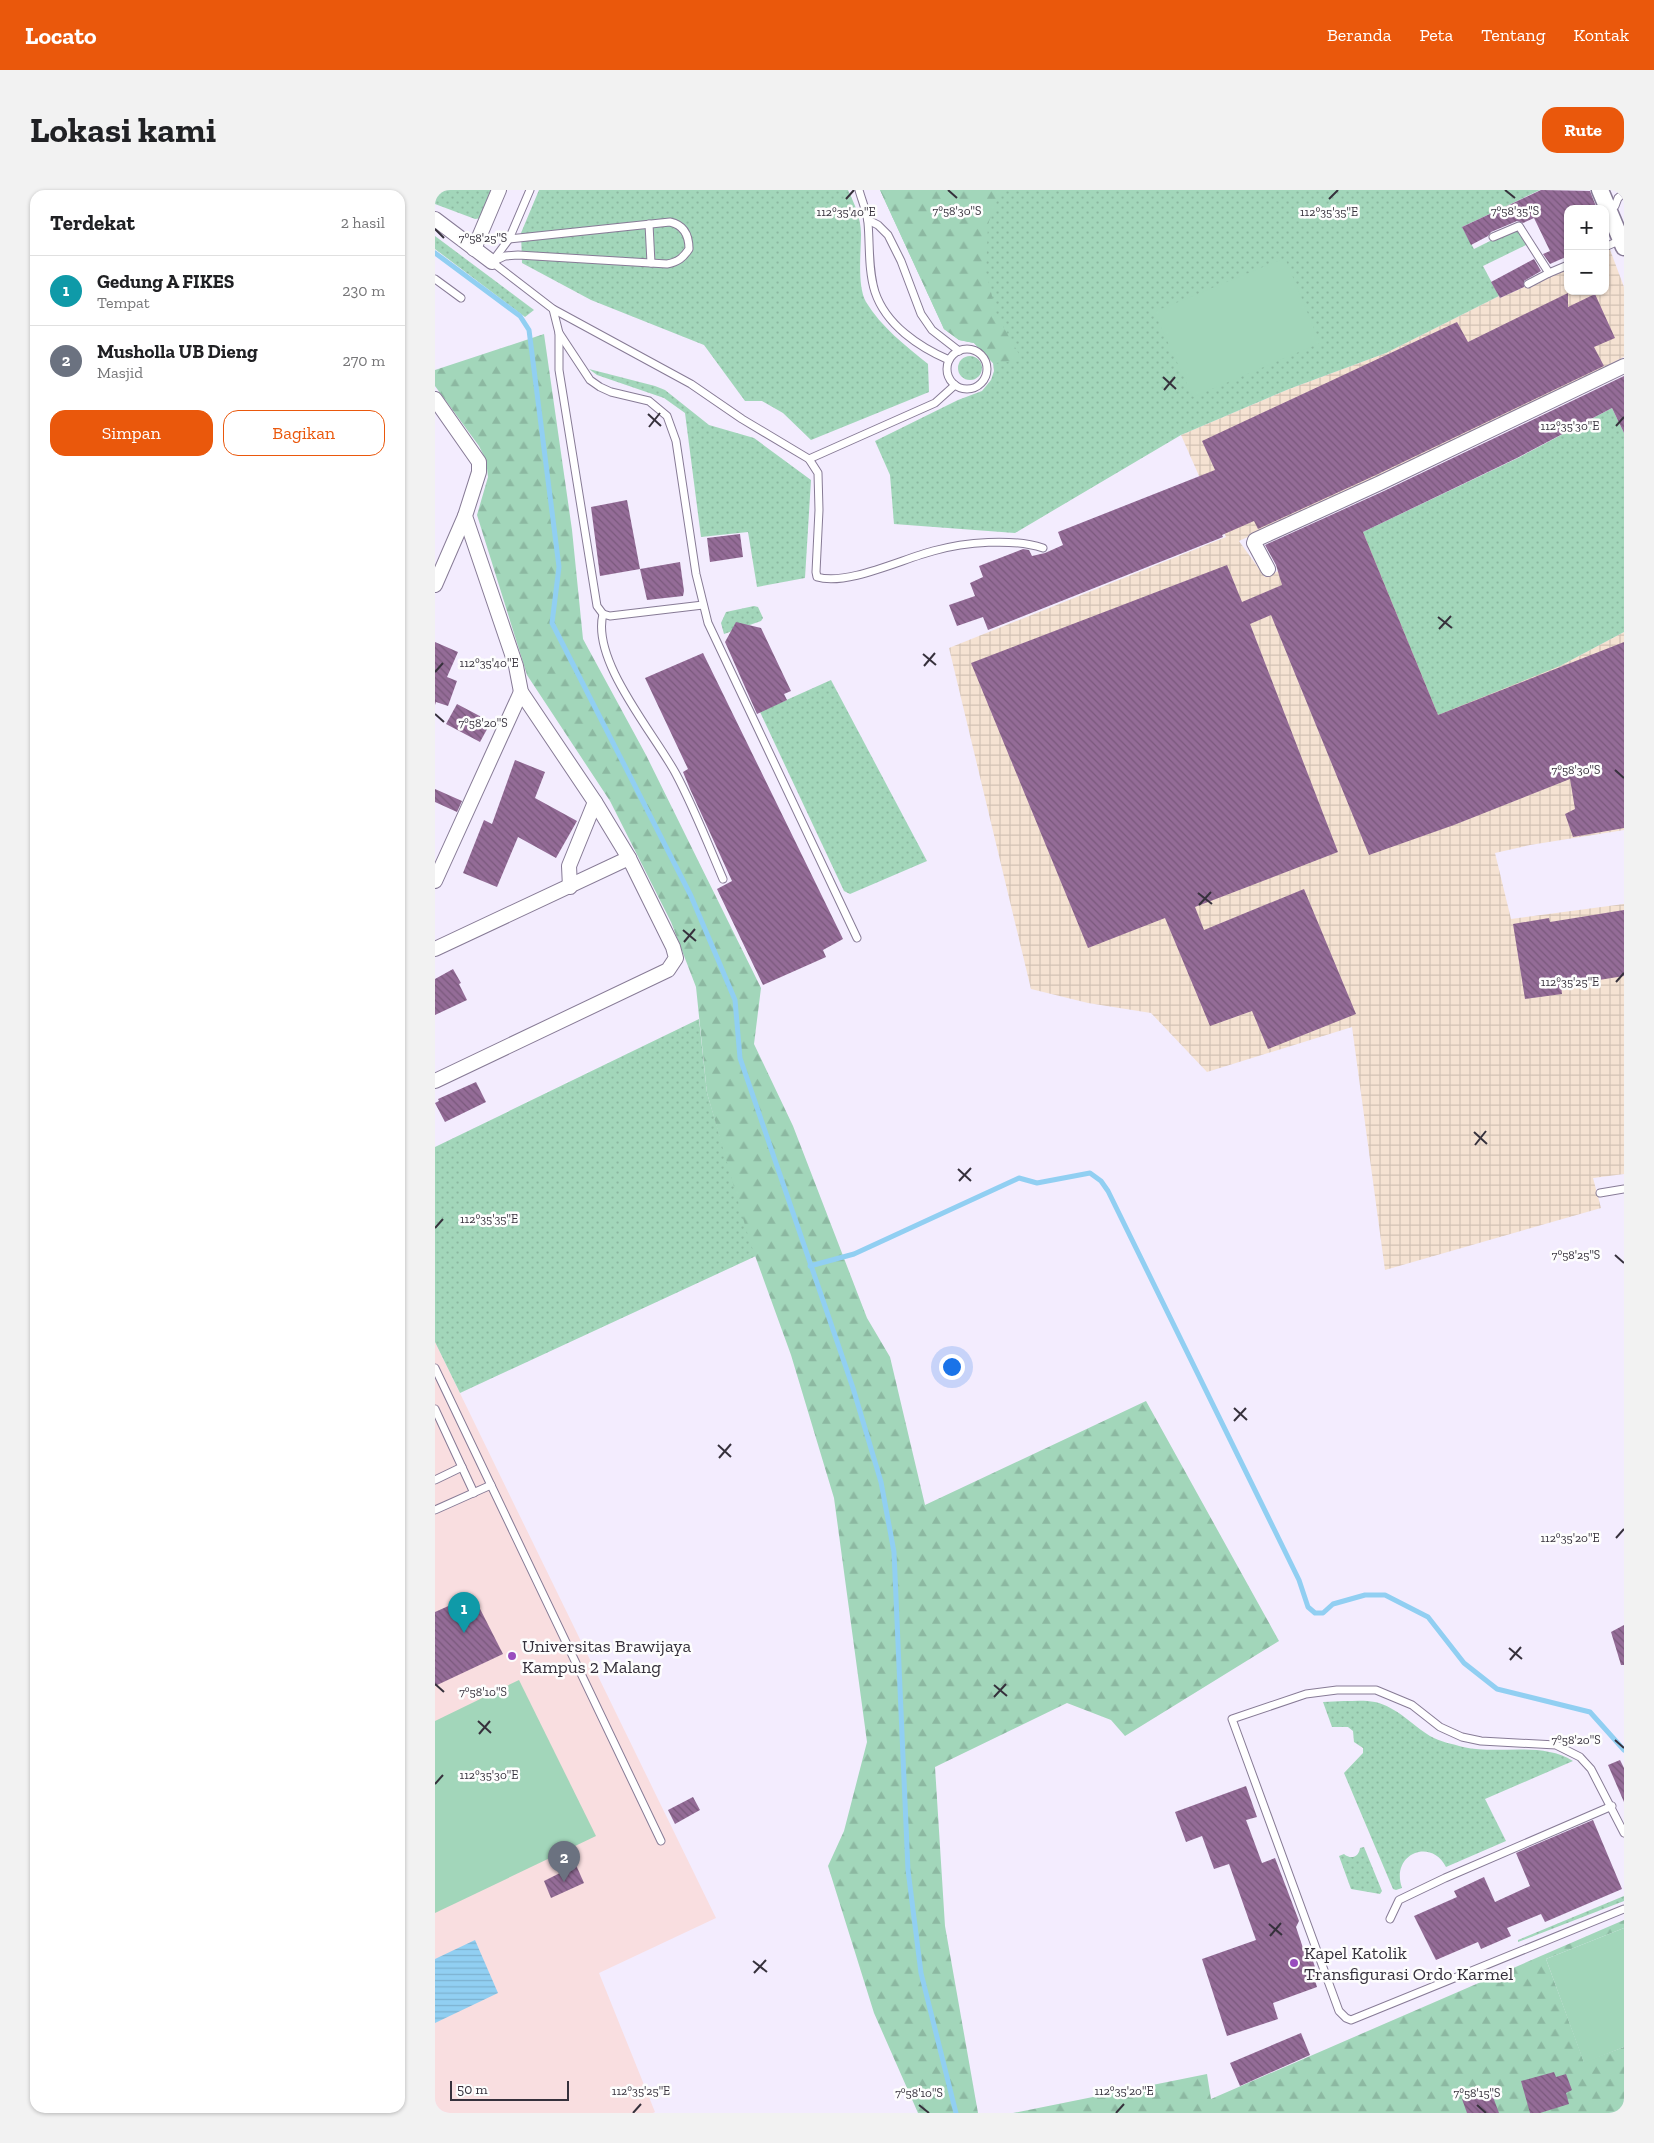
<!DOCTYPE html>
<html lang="id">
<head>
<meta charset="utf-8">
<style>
	body { margin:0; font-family:"Zilla Slab",serif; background:#f2f2f2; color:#202124 }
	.controls { position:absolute; right:15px; top:15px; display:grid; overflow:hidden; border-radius:10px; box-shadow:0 1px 4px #0004 }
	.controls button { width:45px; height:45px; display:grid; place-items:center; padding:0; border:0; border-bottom:1px solid #e0e0e0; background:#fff; color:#202124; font:25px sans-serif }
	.scale { position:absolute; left:15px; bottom:12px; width:119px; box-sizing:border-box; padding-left:5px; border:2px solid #36313c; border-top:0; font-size:14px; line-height:18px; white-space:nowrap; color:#36313c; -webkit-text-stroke:4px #fdfdfd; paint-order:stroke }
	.you { position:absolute; left:516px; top:1176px; width:18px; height:18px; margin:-12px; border:4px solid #fff; border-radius:50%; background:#1a73e8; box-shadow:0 0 0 8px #1a73e833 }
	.badge { display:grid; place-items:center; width:32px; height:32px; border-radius:50%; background:#ea580c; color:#fff; font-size:16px; font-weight:700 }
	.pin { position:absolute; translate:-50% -41px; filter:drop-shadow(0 1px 2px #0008) }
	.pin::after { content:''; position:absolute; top:26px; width:18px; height:15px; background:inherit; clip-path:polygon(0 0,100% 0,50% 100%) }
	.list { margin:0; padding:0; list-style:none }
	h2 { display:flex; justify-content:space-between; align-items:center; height:65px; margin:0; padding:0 20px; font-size:21px }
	h2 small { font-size:16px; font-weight:400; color:#757577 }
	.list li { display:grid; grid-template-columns:32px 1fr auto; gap:15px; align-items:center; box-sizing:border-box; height:70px; padding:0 20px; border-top:1px solid #e0e0e0 }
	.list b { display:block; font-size:19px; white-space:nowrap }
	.list p { margin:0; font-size:16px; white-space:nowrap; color:#757577 }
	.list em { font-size:16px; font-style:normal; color:#757577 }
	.actions { display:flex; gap:10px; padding:15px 20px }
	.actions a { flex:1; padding:11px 0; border:1px solid #ea580c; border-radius:15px; text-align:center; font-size:18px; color:#ea580c }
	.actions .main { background:#ea580c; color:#fff }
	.map { position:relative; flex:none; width:1189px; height:1923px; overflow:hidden; border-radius:15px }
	header { display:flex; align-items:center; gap:30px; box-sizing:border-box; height:70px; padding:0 25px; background:#ea580c; color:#fff }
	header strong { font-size:24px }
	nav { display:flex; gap:28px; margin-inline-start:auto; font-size:18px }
	.intro { display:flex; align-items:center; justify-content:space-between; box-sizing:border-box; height:120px; padding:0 30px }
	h1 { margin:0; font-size:35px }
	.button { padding:12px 22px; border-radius:15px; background:#ea580c; color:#fff; font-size:18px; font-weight:700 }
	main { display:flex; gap:30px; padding:0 30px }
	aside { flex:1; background:#fff; border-radius:15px; box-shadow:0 1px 4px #0004 }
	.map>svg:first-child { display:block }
	.industrial { fill:url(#industrial-grid) }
	.education { fill:#f9dee0 }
	.grass { fill:url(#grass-dots) }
	.forest { fill:url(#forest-firs) }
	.pitch { fill:#a2d6ba }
	.water { fill:url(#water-rules) }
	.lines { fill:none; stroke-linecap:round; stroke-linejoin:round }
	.stream { stroke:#91cff2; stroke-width:5 }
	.building { fill:url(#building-back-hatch) }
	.service-casing { stroke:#877b96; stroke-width:9 }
	.minor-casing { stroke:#877b96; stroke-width:16 }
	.tertiary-casing { stroke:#877b96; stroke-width:19 }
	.service { stroke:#fff; stroke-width:7 }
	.minor { stroke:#fff; stroke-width:14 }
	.tertiary { stroke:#fff; stroke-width:16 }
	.ticks { fill:none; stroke:#36313c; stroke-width:2 }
	.poi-dot { fill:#994cbe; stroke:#fdfdfd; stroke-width:2 }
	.labels { text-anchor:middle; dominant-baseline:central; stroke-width:5; stroke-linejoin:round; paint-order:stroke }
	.poi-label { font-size:18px; fill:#36313c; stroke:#fdfdfd; text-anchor:start }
	.ticks-label { font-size:12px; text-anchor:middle; fill:#36313c; stroke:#fdfdfd; stroke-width:5; stroke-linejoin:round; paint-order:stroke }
</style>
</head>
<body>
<header>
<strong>Locato</strong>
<nav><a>Beranda</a><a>Peta</a><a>Tentang</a><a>Kontak</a></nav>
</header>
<div class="intro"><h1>Lokasi kami</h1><a class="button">Rute</a></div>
<main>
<aside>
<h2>Terdekat<small>2 hasil</small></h2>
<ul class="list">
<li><span class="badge" style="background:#0f9aa8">1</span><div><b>Gedung A FIKES</b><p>Tempat</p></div><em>230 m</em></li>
<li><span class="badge" style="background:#6b7280">2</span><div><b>Musholla UB Dieng</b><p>Masjid</p></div><em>270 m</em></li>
</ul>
<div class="actions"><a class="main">Simpan</a><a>Bagikan</a></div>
</aside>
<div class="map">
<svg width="1189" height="1923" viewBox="0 0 1189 1923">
	<defs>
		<pattern id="industrial-grid" width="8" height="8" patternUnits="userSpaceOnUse" patternTransform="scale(1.25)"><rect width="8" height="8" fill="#f5e2d2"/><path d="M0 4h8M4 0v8" fill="none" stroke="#d3c2b5"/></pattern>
		<pattern id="grass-dots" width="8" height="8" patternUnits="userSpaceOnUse" patternTransform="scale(1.25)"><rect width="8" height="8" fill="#a2d6ba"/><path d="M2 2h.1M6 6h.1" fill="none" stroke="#8cb8a1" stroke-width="1.8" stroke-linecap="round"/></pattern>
		<pattern id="forest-firs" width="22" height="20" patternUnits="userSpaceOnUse" patternTransform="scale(1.25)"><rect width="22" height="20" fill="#a2d6ba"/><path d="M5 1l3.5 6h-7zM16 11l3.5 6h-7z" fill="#8cb8a1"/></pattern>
		<pattern id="water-rules" width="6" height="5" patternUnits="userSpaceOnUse" patternTransform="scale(1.25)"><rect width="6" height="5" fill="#91cff2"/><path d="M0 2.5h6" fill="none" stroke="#7eb2d0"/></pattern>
		<pattern id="building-back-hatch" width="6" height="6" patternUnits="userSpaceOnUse" patternTransform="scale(1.25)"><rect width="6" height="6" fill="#946c97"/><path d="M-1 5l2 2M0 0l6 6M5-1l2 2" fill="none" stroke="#7a597c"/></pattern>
	</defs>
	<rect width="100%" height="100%" fill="#f3ecfe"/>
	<path class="industrial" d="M1174,57L1189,97V167L1074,226L804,351L830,387L928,342L1125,476L1189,442V640L1095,655L1060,663L1076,729L1189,714V984L1158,988L1166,1018L950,1080L917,837L772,882L716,823L653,813L596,799L514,458L791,347L746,245L854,199L951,163L1064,106L1065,108L1133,77V101H1170V59Z"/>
	<path class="education" d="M0,1152L281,1728L164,1783L220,1922L218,1923H0Z"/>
	<g class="grass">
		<path d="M0,0H59L48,28L40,29L0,14Z"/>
		<path d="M104,0H413C420,15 426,28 426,44C426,62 422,96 431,112C446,137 471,156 493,174L494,202L376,250L348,223L327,211H310L269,155L156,110L87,73L86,43Z"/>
		<path d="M445,0H1105L1027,37L1039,59L1081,38L1093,54L1048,76L1064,106L951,163L854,199L746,245L580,343L459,334L455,285L440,251L523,210L547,201L556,190L559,181L558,173L539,153L524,150L509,139Z"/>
		<path d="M0,46L99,120L90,127L0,59Z"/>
		<circle cx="535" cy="178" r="12"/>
		<path d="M154,179L220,196L230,200L274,235L319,248L376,290L370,388L322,397L313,342L266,347L250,223L229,208L162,185Z"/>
		<path d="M1177,218L1189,243V442L1125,476L1003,525L928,342L1083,268Z"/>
		<path d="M319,416L323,417L328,428L326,431L289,444L286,433L291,422Z"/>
		<path d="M396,490L492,671L415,704L409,701L325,522Z"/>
		<path d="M264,829L272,903L321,1066L25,1203L0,1152V957Z"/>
		<path d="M909,1511C919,1511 930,1510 940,1512C962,1517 977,1535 995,1546C1005,1552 1018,1554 1028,1557C1064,1565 1106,1551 1138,1571L1050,1609L1071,1651L1011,1677C996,1647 955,1664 967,1698L961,1700L958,1699L909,1583L928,1563V1558L919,1552L918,1541L913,1537H897L888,1512Z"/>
		<path d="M929,1657L947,1701L945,1704L916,1699L904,1666L909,1664C916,1670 924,1667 925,1658Z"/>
		<path d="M1189,1706V1711L1083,1752V1750Z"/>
	</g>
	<g class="forest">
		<path d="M445,0H566L553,34L551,82L562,126L588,171L558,173L539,153L524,150L509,139Z"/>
		<path d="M109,144L137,340L148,449L211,565L326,798L319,854L358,936L432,1128L455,1167L490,1315L711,1211L844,1451L690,1546L676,1530L632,1513L500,1577L510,1736L543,1923H483L439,1823L393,1676L409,1641L432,1552L399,1308L356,1165L314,1049L272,903L261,797L236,732L175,611L92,485L42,325L53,287L51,270L44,256L0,196V180Z"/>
		<path d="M1189,1730V1738L1111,1769L1149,1872L1189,1857V1923H578L772,1884L776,1909Z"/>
	</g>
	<g class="pitch">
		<path d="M850,68L885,153L758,207L719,122Z"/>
		<path d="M84,1490L161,1646L0,1723V1531Z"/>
		<path d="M1189,1738V1857L1149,1873L1111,1769Z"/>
	</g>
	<path class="water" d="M40,1750L63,1803L0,1833V1769Z"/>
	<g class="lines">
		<g class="stream">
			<path d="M0,63L85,126L94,140L124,377L117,433L256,706L300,810L305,868L418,1198L446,1292L459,1362L473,1680L486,1783L521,1923"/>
			<path d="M375,1076L419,1064L584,988L602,993L655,983L666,991L673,1001L864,1390L873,1417L880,1423H888L898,1414L930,1405H950L993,1427L1029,1473L1062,1499L1155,1522L1189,1560"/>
		</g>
	</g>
	<g class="building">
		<path d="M1106,0L1155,1L1162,19H1133V66L1115,74L1108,64L1115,61L1099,28L1088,33L1082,31L1056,42L1053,46L1036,55L1027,37Z"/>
		<path d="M1099,69L1106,81L1089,91V97L1065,108L1056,92Z"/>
		<path d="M1133,103V117L1160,104L1180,148L1159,157L1169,176L941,285L823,339L819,331L787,345L788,347L553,440L548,427L522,436L514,415L540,406L535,393L548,387L544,376L588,359L594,360L597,366L610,363L628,355L623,342L780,280L767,251L1022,132L1033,152Z"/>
		<path d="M1189,186V243L1177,218L1082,268L928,342L1003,525L1189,452V638L1138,647L1130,624L1140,619L1135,589L1019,635L934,665L836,425L815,434L903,662L760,717L769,740L869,699L921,824L833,859L817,821L775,836L730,728L653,758L536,473L792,375L807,412L847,395L841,375L830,355L949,301Z"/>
		<path d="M192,310L205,379L245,372L249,401L248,406L212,410L205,379L165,386L156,317Z"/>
		<path d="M305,344L308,367L275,372L272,348Z"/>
		<path d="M301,432L326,438L356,501L349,504L352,510L322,524L290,452Z"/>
		<path d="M0,452L23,462L12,487L22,491L13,516L1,512L0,515Z"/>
		<path d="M268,463L408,749L388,760L391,767L328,795L282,699L297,691L255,599L248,582L253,579L210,488Z"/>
		<path d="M22,514L56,532L45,552L11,534Z"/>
		<path d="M80,570L110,582L100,608L142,631L121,668L83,647L62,697L28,683L49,630L57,634Z"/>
		<path d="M0,599L27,611L22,622L0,612Z"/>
		<path d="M1189,720V786L1126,796L1127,804L1090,809L1078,734L1114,728L1115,732Z"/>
		<path d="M18,779L26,793L24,794L32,810L0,825V789Z"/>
		<path d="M41,892L51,912L10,932L0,913L4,911L3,909Z"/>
		<path d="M38,1405L68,1464L0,1496V1422Z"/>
		<path d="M1189,1435V1475H1186L1176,1442Z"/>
		<path d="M1185,1570L1189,1578V1612L1173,1575Z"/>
		<path d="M811,1596L822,1627L811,1630L827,1673L840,1668L864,1731L861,1737L869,1761L874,1759L883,1786L879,1787L882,1797L838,1813L843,1829L792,1846L767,1769L821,1750L794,1674L779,1679L767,1646L751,1652L740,1622Z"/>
		<path d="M258,1607L265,1620L240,1634L233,1620Z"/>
		<path d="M1158,1630L1187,1699L1110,1732L1106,1724L1072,1738L1076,1746L1046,1759L1043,1752L1001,1770L979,1726L1022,1707L1019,1701L1049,1687L1060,1712L1095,1696L1081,1663Z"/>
		<path d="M141,1675L149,1693L116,1708L109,1691Z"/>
		<path d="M866,1843L875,1865L805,1896L795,1873Z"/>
		<path d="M1119,1882L1121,1887L1131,1884L1137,1900L1131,1903L1134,1914L1105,1923H1095L1086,1891Z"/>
		<path d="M1055,1899L1064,1923H1032L1027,1909Z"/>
	</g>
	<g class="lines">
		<g class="service-casing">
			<g id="service">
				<path d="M424,0C427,11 432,22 433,33C435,55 433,80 440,102C451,135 484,157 514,170"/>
				<path d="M1173,19L1180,16L1183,8L1189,3"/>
				<path d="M433,30L443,35L453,45L466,71L486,124L497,140L524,161"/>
				<path d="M214,34L216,73"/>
				<path d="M1058,47L1084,36L1114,83L1133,75"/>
				<path d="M1170,57L1186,50"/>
				<path d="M57,72L118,119L256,194L307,229L374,269L383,283L384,320L381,382L382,387C412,396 467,369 498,361C530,352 577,348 608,358"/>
				<path d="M57,72L70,66L83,65L232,74C243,72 248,68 254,59C254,45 249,35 235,32L74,49"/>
				<path d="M57,72L74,49L95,0"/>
				<path d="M0,89L26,108"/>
				<path d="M1093,94L1114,83"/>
				<path d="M118,119L124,143L155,190L165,197L176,202L214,211L232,226L241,251L261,384L273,433L422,748"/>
				<path d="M124,143V180L162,416L168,424L175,426L268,415"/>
				<circle cx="532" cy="179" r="20"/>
				<path d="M374,269L500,213L520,195"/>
				<path d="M168,424C156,471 219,543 241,584C259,618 273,654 288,689"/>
				<path d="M1165,1003L1189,999"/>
				<path d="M0,1178L226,1651"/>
				<path d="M0,1219L39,1303"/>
				<path d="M0,1290L27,1277"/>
				<path d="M0,1320L56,1295"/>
				<path d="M1189,1643L1156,1579L1145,1567L1121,1555L1046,1551L1027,1547L1005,1537L977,1515L941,1500H902L871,1504L797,1529L904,1821L911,1828L916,1830L1189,1719"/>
				<path d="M955,1729L964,1710L1010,1688L1177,1616"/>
			</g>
		</g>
		<g class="minor-casing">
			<g id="minor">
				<path d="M0,29L57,72"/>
				<path d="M39,59L64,0"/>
				<path d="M0,209L44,272V282L30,326L81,476L86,502L160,612L194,668L238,757L241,768L233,780L0,891"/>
				<path d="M833,379L819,353L820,350L945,293L1189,176"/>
				<path d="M0,395L30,326"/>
				<path d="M0,691L86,502"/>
				<path d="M135,697L134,676L160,612"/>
				<path d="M0,759L194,668"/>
			</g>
		</g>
		<g class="tertiary-casing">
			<path id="tertiary" d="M1165,0L1189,57"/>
		</g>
		<use href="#service" class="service"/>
		<use href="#minor" class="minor"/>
		<use href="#tertiary" class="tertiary"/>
	</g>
	<path class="ticks" d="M513,0L522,8M1070,0L1080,8M411,9L419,0M894,9L903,0M0,39L9,48M728,187L741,199M729,200L740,187M213,224L226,236M1181,236L1189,227M214,237L225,223M1003,427L1017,438M1004,439L1016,426M488,464L501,475M489,476L500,463M0,482L8,473M0,524L9,532M1180,580L1189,588M763,703L777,714M764,715L776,702M248,740L261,751M249,752L260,739M1181,792L1189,783M1039,942L1052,954M1040,955L1051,941M523,979L536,991M524,991L536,978M0,1038L8,1029M1180,1065L1189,1073M799,1218L812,1230M799,1231L811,1218M283,1255L296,1267M284,1268L296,1254M1181,1348L1189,1339M1074,1458L1087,1469M1075,1470L1086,1457M0,1494L9,1502M559,1495L572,1506M559,1507L571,1494M43,1531L56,1543M44,1544L55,1531M1180,1550L1189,1558M0,1594L8,1585M834,1734L847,1745M835,1746L846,1733M318,1771L332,1782M319,1783L331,1770M484,1915L494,1923M1042,1915L1051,1923M198,1923L206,1914M681,1923L689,1914"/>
	<g class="poi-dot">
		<circle cx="77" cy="1466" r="5"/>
		<circle cx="859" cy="1773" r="5"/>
	</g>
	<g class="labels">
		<g class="poi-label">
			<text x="87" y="1456">Universitas Brawijaya<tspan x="87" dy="21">Kampus 2 Malang</tspan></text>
			<text x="869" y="1763">Kapel Katolik<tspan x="869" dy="21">Transfigurasi Ordo Karmel</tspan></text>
		</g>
	</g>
	<g class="ticks-label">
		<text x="522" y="25">7°58'30"S</text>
		<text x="1080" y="25">7°58'35"S</text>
		<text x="411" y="26">112°35'40"E</text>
		<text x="894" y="26">112°35'35"E</text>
		<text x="48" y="52">7°58'25"S</text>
		<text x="1135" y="240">112°35'30"E</text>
		<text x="54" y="477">112°35'40"E</text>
		<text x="48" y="537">7°58'20"S</text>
		<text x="1141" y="584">7°58'30"S</text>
		<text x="1135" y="796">112°35'25"E</text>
		<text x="54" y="1033">112°35'35"E</text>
		<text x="1141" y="1069">7°58'25"S</text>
		<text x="1135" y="1352">112°35'20"E</text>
		<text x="48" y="1506">7°58'10"S</text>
		<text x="1141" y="1554">7°58'20"S</text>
		<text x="54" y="1589">112°35'30"E</text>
		<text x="206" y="1905">112°35'25"E</text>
		<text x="689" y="1905">112°35'20"E</text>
		<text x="484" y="1907">7°58'10"S</text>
		<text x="1042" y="1907">7°58'15"S</text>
	</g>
</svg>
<div class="controls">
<button>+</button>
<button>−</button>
</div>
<div class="scale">50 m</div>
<div class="you"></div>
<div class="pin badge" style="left:29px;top:1443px;background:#0f9aa8">1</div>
<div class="pin badge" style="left:129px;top:1692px;background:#6b7280">2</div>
</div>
</main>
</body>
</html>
